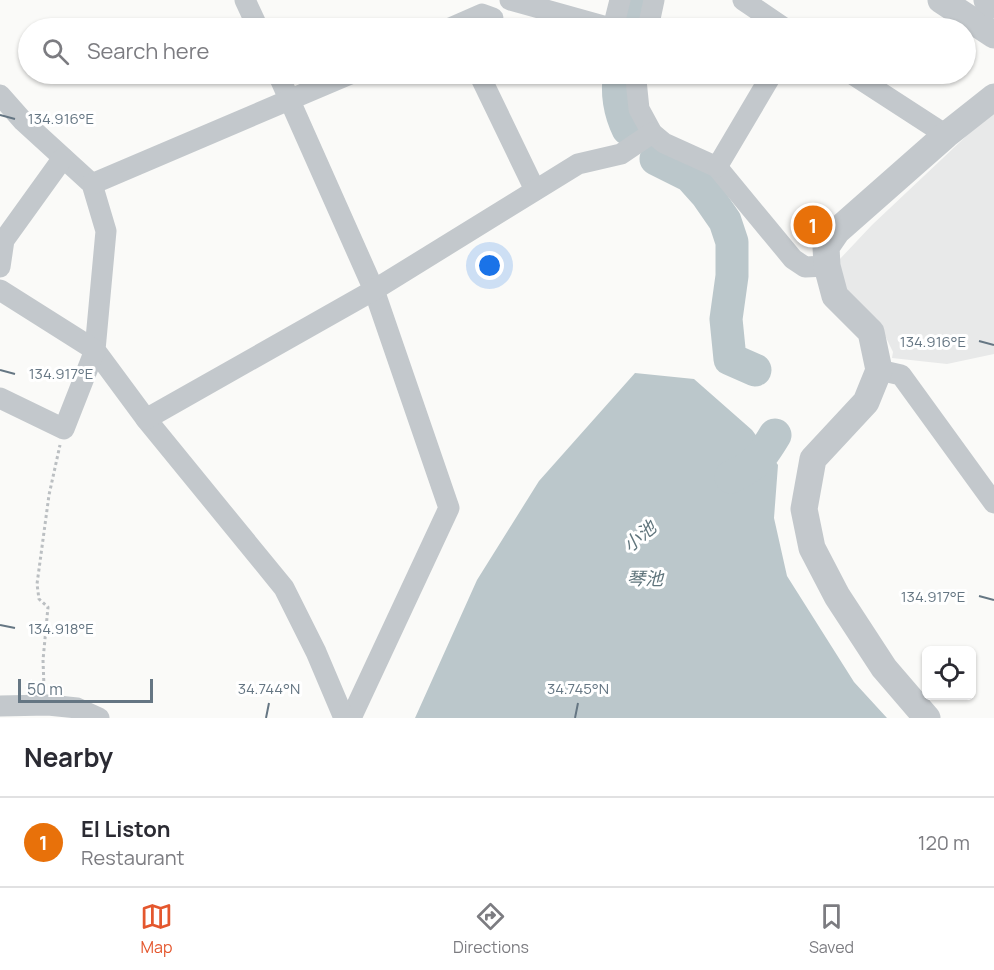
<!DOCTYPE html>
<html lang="en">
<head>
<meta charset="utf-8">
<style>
	body { margin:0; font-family:Manrope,"Noto Sans JP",sans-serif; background:#f7f7f7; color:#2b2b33 }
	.controls { position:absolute; right:18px; bottom:18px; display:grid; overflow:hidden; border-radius:9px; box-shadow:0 2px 4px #0004 }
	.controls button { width:54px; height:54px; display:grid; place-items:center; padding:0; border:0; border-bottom:2px solid #e1e1e2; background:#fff; color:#2b2b33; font:30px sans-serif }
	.scale { position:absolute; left:18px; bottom:15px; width:135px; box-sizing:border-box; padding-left:6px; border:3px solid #657683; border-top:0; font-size:16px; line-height:21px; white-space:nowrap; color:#657683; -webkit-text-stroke:4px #fff; paint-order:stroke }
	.you { position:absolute; left:490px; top:266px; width:21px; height:21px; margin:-15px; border:4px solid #fff; border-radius:50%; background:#1a73e8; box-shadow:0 0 0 9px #1a73e833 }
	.badge { display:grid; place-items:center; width:39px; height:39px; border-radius:50%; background:#e4572e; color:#fff; font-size:20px; font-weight:700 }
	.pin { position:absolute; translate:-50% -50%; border:3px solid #fff; box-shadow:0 2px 6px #0006 }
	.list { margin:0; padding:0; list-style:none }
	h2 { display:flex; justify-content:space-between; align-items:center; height:78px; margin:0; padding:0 24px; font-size:26px }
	h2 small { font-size:20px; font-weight:400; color:#7c7c81 }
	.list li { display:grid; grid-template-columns:39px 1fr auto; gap:18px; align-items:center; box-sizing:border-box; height:90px; padding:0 24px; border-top:2px solid #e1e1e2 }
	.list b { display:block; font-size:22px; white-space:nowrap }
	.list p { margin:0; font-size:20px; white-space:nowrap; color:#7c7c81 }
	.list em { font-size:20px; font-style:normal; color:#7c7c81 }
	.icon { flex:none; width:33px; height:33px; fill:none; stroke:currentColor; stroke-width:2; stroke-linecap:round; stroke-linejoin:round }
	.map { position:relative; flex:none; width:994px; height:718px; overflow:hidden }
	.search { position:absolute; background:#fff; box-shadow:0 2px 4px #0004; left:18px; right:18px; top:18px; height:66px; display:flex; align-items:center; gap:15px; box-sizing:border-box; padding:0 21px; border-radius:33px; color:#7c7c81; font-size:22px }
	.sheet { height:168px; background:#fff }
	nav { display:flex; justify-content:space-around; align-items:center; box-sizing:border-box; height:84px; border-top:2px solid #e1e1e2; background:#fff; font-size:16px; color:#7c7c81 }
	nav a { display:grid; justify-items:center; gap:3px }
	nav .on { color:#e4572e }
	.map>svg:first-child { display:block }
	.built { fill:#e8e9e9 }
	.water { fill:#bbc7cb }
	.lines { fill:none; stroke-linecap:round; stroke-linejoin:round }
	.river { stroke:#bbc7cb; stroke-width:33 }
	.path { stroke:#bbbfc2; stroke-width:3; stroke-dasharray:3 3; stroke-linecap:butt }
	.minor { stroke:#c3c8cc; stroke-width:21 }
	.tertiary { stroke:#c3c8cc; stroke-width:27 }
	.ticks { fill:none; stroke:#657683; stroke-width:2 }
	.labels { text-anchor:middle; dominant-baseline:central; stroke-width:6; stroke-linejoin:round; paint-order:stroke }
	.water-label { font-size:18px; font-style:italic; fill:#60757c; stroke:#fff }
	.ticks-label { font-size:15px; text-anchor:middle; fill:#657683; stroke:#fff; stroke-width:6; stroke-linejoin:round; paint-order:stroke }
</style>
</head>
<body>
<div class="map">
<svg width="994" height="718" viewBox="0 0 994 718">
	<rect width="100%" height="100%" fill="#fafaf8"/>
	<path class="built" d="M994,113V354L947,364L892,358L893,352L877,319L843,294L839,260L872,225L978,125Z"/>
	<path class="water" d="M635,373L694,379L752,430L778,465L774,518L787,576L854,682L887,718H415L477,580L539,481Z"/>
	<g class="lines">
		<g class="river">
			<path d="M631,28L637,0"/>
			<path d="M620,74C616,92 620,113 628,129"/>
			<path d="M656,159L690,176L707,195L725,221L732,242V276L726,319L730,359L755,370"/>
			<path d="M731,477C757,464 760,460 775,435"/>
		</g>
		<path class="path" d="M44,687L43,660L48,607L39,599L37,584L49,495L60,445"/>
		<g class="minor">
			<path d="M245,0L258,28"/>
			<path d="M510,0L611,28"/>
			<path d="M743,0L784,28"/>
			<path d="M450,28L482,14L493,18"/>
			<path d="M613,28L620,0"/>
			<path d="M648,28L654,0"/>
			<path d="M278,74L374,290L449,508L351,718"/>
			<path d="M479,74L535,190"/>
			<path d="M638,74L636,80L639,109L652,133L664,143L717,167L793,259L805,267L827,266"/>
			<path d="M852,74L946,135"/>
			<path d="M0,95L23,121L92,184L106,231L95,350L146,419L284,588L316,652L344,718"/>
			<path d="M717,167L772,74"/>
			<path d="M92,184L350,74"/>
			<path d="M0,267L4,240L63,158"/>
			<path d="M0,290L95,350L64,429L0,398"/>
			<path d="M879,370L901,375L994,503"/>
			<path d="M146,419L374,290L578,164L621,154L652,133"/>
			<path d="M0,706L48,705L77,708L99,718"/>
		</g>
		<g class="tertiary">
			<path d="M941,0L994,35"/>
			<path d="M987,0L994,5"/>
			<path d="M927,718L884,668L837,596L812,548L804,509L813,459L866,402L879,370L871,332L835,296L827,266L826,247L837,231L946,135L994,97"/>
		</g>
	</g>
	<path class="ticks" d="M0,115L15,119M979,341L994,345M0,370L15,374M979,596L994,600M0,625L15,628M266,718L269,703M575,718L578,703"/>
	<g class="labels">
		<g class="water-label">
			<text transform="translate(639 536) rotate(-40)">小池</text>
			<text x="645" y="578">琴池</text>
		</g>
	</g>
	<g class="ticks-label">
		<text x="61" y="124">134.916°E</text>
		<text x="933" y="347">134.916°E</text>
		<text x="61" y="379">134.917°E</text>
		<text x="933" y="602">134.917°E</text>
		<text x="61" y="634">134.918°E</text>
		<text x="269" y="694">34.744°N</text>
		<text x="578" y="694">34.745°N</text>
	</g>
</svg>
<div class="controls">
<button><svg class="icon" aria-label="locate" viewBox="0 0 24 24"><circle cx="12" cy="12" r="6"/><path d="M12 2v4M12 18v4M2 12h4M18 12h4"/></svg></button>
</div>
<div class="scale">50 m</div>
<div class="you"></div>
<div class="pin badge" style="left:813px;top:225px;background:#e8710a">1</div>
<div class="search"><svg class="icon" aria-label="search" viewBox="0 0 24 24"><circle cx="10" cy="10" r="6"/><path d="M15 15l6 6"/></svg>Search here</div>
</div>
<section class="sheet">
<h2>Nearby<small></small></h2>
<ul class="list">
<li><span class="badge" style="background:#e8710a">1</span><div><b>El Liston</b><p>Restaurant</p></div><em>120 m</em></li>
</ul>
</section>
<nav>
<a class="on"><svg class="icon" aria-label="map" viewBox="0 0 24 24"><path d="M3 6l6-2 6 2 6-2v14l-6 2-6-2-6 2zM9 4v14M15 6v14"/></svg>Map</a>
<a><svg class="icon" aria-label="directions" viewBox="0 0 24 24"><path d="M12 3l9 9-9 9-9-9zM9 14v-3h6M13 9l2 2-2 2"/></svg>Directions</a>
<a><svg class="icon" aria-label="saved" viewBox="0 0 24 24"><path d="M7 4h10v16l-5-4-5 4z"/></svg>Saved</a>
</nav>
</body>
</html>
